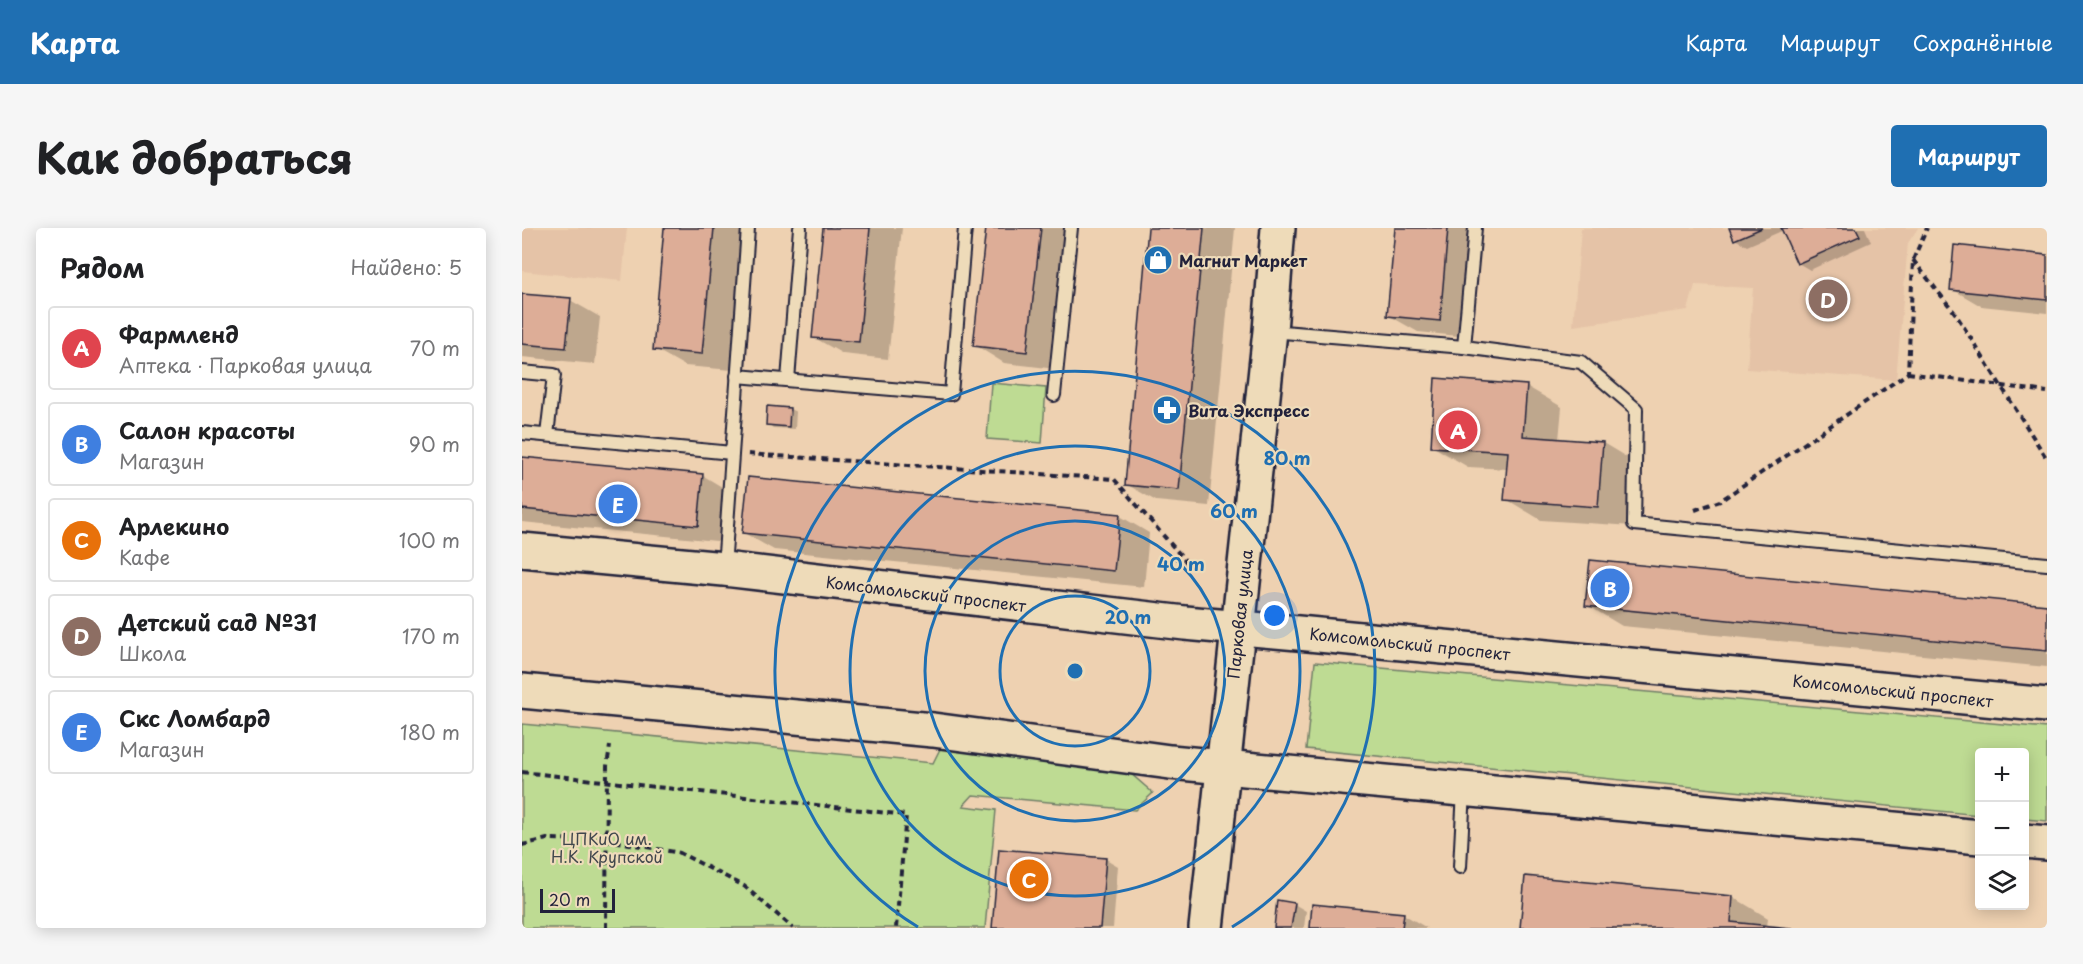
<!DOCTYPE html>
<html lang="ru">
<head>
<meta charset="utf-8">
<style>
	body { margin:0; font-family:"Playpen Sans",sans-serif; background:#f6f6f6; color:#202124 }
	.controls { position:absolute; right:18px; bottom:18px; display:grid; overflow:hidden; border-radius:6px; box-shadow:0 3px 15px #0003 }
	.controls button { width:54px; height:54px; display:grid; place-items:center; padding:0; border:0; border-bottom:2px solid #e0e0e0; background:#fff; color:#202124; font:30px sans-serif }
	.scale { position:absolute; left:18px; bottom:15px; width:75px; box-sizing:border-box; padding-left:6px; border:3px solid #22223b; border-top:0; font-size:16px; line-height:21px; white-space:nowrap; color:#22223b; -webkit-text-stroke:4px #eedbb9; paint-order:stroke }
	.you { position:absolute; left:753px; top:388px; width:21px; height:21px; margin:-15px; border:4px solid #fff; border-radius:50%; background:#1a73e8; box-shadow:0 0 0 9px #1a73e833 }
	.badge { display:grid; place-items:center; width:39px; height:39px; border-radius:50%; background:#1f6fb2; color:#fff; font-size:20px; font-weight:700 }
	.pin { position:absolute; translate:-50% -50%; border:3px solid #fff; box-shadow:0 2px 6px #0006 }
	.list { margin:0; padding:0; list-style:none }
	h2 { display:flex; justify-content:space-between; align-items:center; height:78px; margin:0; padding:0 24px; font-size:26px }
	h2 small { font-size:20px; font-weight:400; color:#757577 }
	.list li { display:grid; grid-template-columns:39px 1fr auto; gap:18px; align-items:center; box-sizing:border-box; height:84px; margin:0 12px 12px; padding:0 12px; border:2px solid #e0e0e0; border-radius:6px }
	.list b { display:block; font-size:22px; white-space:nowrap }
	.list p { margin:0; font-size:20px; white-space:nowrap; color:#757577 }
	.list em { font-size:20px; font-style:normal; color:#757577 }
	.icon { flex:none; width:33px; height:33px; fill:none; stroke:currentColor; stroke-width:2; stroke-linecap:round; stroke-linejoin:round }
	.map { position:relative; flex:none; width:1525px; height:700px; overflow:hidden; border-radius:6px }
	header { display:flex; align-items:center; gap:36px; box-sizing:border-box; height:84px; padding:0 30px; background:#1f6fb2; color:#fff }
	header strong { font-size:28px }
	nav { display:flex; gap:33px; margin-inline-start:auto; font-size:21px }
	.intro { display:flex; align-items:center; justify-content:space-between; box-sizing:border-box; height:144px; padding:0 36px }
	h1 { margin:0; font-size:42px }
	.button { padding:15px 27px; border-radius:6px; background:#1f6fb2; color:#fff; font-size:21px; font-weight:700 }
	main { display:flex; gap:36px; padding:0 36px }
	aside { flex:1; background:#fff; border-radius:6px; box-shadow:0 3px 15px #0003 }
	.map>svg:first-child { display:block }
	.built { fill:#e5c3a7 }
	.green { fill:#bedb93; stroke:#707e67; stroke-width:1.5 }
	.shadow { fill:#0003 }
	.building { fill:#ddad97; stroke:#22223b; stroke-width:1.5 }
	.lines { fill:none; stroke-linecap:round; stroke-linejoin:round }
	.service-casing { stroke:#22223b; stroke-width:16 }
	.secondary-casing { stroke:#22223b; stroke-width:38 }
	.path { stroke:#22223b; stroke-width:4; stroke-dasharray:6 4.5; stroke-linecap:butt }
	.service { stroke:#eedbb9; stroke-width:12 }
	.secondary { stroke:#eedbb9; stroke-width:33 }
	.ring { fill:none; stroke:#1f6fb2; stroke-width:3 }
	.labels { text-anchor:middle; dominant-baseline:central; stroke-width:4.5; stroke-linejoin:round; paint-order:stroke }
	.poi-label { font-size:16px; font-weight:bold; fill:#22223b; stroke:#eedbb9; text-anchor:start }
	.street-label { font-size:16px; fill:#22223b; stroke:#eedbb9 }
	.park-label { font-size:16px; fill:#41474d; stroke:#eedbb9 }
	.centre { fill:#1f6fb2; stroke:#eedbb9; stroke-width:3 }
	.ring-label { font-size:18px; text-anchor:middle; font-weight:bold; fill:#1f6fb2; stroke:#eedbb9; stroke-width:4.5; stroke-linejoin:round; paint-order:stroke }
</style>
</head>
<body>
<header>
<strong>Карта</strong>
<nav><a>Карта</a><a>Маршрут</a><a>Сохранённые</a></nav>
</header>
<div class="intro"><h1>Как добраться</h1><a class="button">Маршрут</a></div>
<main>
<aside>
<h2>Рядом<small>Найдено: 5</small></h2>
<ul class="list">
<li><span class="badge" style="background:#e0444e">A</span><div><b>Фармленд</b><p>Аптека · Парковая улица</p></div><em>70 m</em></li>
<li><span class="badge" style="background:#3f7fe0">B</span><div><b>Салон красоты</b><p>Магазин</p></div><em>90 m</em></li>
<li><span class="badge" style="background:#e8710a">C</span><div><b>Арлекино</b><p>Кафе</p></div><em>100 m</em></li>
<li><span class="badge" style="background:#8d6e63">D</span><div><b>Детский сад №31</b><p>Школа</p></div><em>170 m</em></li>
<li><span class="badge" style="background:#3f7fe0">E</span><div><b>Скс Ломбард</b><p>Магазин</p></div><em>180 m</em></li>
</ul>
</aside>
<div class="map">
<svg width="1525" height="700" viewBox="0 0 1525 700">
	<rect width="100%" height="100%" fill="#eed1b1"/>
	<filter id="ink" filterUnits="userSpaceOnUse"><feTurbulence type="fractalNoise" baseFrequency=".0167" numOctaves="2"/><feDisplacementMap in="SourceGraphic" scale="12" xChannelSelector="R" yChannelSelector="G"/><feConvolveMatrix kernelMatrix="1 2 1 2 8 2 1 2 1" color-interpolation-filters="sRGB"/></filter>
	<g filter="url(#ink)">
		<g class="built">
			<path d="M0,0H105L100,53L0,43Z"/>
			<path d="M1059,0H1396L1386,15L1374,152L1225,141L1231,60L1173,57L1166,82L1051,98Z"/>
		</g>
		<g class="green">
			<path d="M469,155L524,160L520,215L465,211Z"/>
			<path d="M793,434L1525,500V593L1503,591L1502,524H1458L1457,587L784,521Z"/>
			<path d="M0,496L411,535L419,519L608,545L631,565L613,582L451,567L441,578L474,582L463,700H0Z"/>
		</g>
		<g class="shadow">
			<path d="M144,0H223L210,142L163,138L133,121Z"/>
			<path d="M303,0H380L366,131L321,126L291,109Z"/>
			<path d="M466,0H550L534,141L482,135L453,117Z"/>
			<path d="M628,0H713L687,278L634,273L604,256Z"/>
			<path d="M874,0H957L947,109L896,104L866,87Z"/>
			<path d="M1208,0H1343L1349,14L1288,42L1276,35L1262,2L1225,18L1213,11Z"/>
			<path d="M1434,19L1525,28V85L1459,78L1430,61Z"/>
			<path d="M0,67L48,72L78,89L73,136L0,129Z"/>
			<path d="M1004,158L1040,179L1037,212L1081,215L1116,236L1111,298L1019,292L984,271L986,241L946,239L910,218Z"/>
			<path d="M247,180L268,181L274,184L273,201L251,200L246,196Z"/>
			<path d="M0,230L180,247L210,265L205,314L0,294Z"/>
			<path d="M598,288L627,305L622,359L252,322L222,305Z"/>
			<path d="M1069,333L1525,378V439L1100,398L1065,377Z"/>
			<path d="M584,631L596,638L591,700H472Z"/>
			<path d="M1211,669L1246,690L1245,699L1000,700Z"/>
			<path d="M772,676L784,683L782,700H753Z"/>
			<path d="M881,686L905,700H789Z"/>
		</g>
		<g class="building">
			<path d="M142,0H192L180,126L131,122Z"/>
			<path d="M301,0H348L337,114L290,110Z"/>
			<path d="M464,0H519L505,124L451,118Z"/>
			<path d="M626,0H682L657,262L603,257Z"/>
			<path d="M873,0H926L918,93L865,88Z"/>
			<path d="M1207,0H1240L1212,12Z"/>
			<path d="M1259,0H1334L1338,8L1275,36Z"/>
			<path d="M1432,17L1525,27V72L1428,62Z"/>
			<path d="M0,66L49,70L44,120L0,116Z"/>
			<path d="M913,150L1005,157L1001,208L1081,214L1076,279L982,272L986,224L909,219Z"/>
			<path d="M245,178L268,180L267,199L244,197Z"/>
			<path d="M0,229L181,246L176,298L0,281Z"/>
			<path d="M226,249L598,286L592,343L220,305Z"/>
			<path d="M1068,332L1525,377V423L1063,378Z"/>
			<path d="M477,621L584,630L578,700H470Z"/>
			<path d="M1003,648L1211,668L1209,694L1270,700H998Z"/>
			<path d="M755,672L773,675L769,700H752Z"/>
			<path d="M790,676L882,685L880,700H788Z"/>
		</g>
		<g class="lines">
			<g class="service-casing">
				<g id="service">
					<path d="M953,0L942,119L1059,134L1114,181L1112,296L1525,336"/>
					<path d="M749,103L942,119"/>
					<path d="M0,144L32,147L25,207"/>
					<path d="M215,148L429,166L443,0"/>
					<path d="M266,152L278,0"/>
					<path d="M532,167L549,0"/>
					<path d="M0,205L210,225"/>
					<path d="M202,340L226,0"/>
					<path d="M938,639L942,562"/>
				</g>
			</g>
			<g class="secondary-casing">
				<g id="secondary">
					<path d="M0,322L202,341L663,395L776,405L1525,477"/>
					<path d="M0,463L411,502L648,534L1458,609"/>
					<path d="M1502,613L1525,615"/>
					<path d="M684,700L748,103L756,0"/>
				</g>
			</g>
			<g class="path">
				<path d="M1391,32L1433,85L1525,231"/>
				<path d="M1386,145L1525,164"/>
				<path d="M226,226L592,251L668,338"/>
				<path d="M1173,282L1198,273L1386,145L1391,32L1405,0"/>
				<path d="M0,544L384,587L374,700"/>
				<path d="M0,617L25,611L85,612L158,625L222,658L271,700"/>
				<path d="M84,700L85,538L88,518"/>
			</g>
			<use href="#service" class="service"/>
			<use href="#secondary" class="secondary"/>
		</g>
	</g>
	<g class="ring">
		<circle cx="553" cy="443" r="75"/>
		<circle cx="553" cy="443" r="150"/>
		<circle cx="553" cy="443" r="225"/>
		<path d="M396 699A300 300 0 1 1 710 699"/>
	</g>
	<defs>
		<g id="shop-disc" transform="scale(1.5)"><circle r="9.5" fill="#1f6fb2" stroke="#eedbb9"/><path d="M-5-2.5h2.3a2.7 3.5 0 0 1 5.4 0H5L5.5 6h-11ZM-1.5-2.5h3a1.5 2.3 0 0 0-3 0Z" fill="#fff"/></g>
		<g id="pharmacy-disc" transform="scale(1.5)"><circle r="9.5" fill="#1f6fb2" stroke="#eedbb9"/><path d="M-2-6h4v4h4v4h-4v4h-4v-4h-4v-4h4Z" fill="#fff"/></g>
	</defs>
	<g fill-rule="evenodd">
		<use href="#shop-disc" x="636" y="32"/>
		<use href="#pharmacy-disc" x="645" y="182"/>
	</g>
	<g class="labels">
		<g class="poi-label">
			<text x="657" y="32">Магнит Маркет</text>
			<text x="666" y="182">Вита Экспресс</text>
		</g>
		<g class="street-label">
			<text transform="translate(404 365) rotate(7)">Комсомольский проспект</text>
			<text transform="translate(717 386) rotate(-84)">Парковая улица</text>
			<text transform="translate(888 415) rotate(6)">Комсомольский проспект</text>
			<text transform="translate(1371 462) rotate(6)">Комсомольский проспект</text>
		</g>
		<g class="park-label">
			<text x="85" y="610">ЦПКиО им.<tspan x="85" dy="18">Н.К. Крупской</tspan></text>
		</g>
	</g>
	<circle cx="553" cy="443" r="9" class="centre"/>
	<g class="ring-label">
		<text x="765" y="237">80 m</text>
		<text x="712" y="290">60 m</text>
		<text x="659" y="343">40 m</text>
		<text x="606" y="396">20 m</text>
	</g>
</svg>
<div class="controls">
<button>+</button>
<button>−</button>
<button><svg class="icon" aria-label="layers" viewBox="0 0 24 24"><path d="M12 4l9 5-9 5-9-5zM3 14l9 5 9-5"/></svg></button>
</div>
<div class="scale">20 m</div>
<div class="you"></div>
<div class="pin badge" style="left:936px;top:202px;background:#e0444e">A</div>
<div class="pin badge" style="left:1088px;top:360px;background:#3f7fe0">B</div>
<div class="pin badge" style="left:507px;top:651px;background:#e8710a">C</div>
<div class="pin badge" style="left:1306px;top:71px;background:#8d6e63">D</div>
<div class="pin badge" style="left:96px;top:276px;background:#3f7fe0">E</div>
</div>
</main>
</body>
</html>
